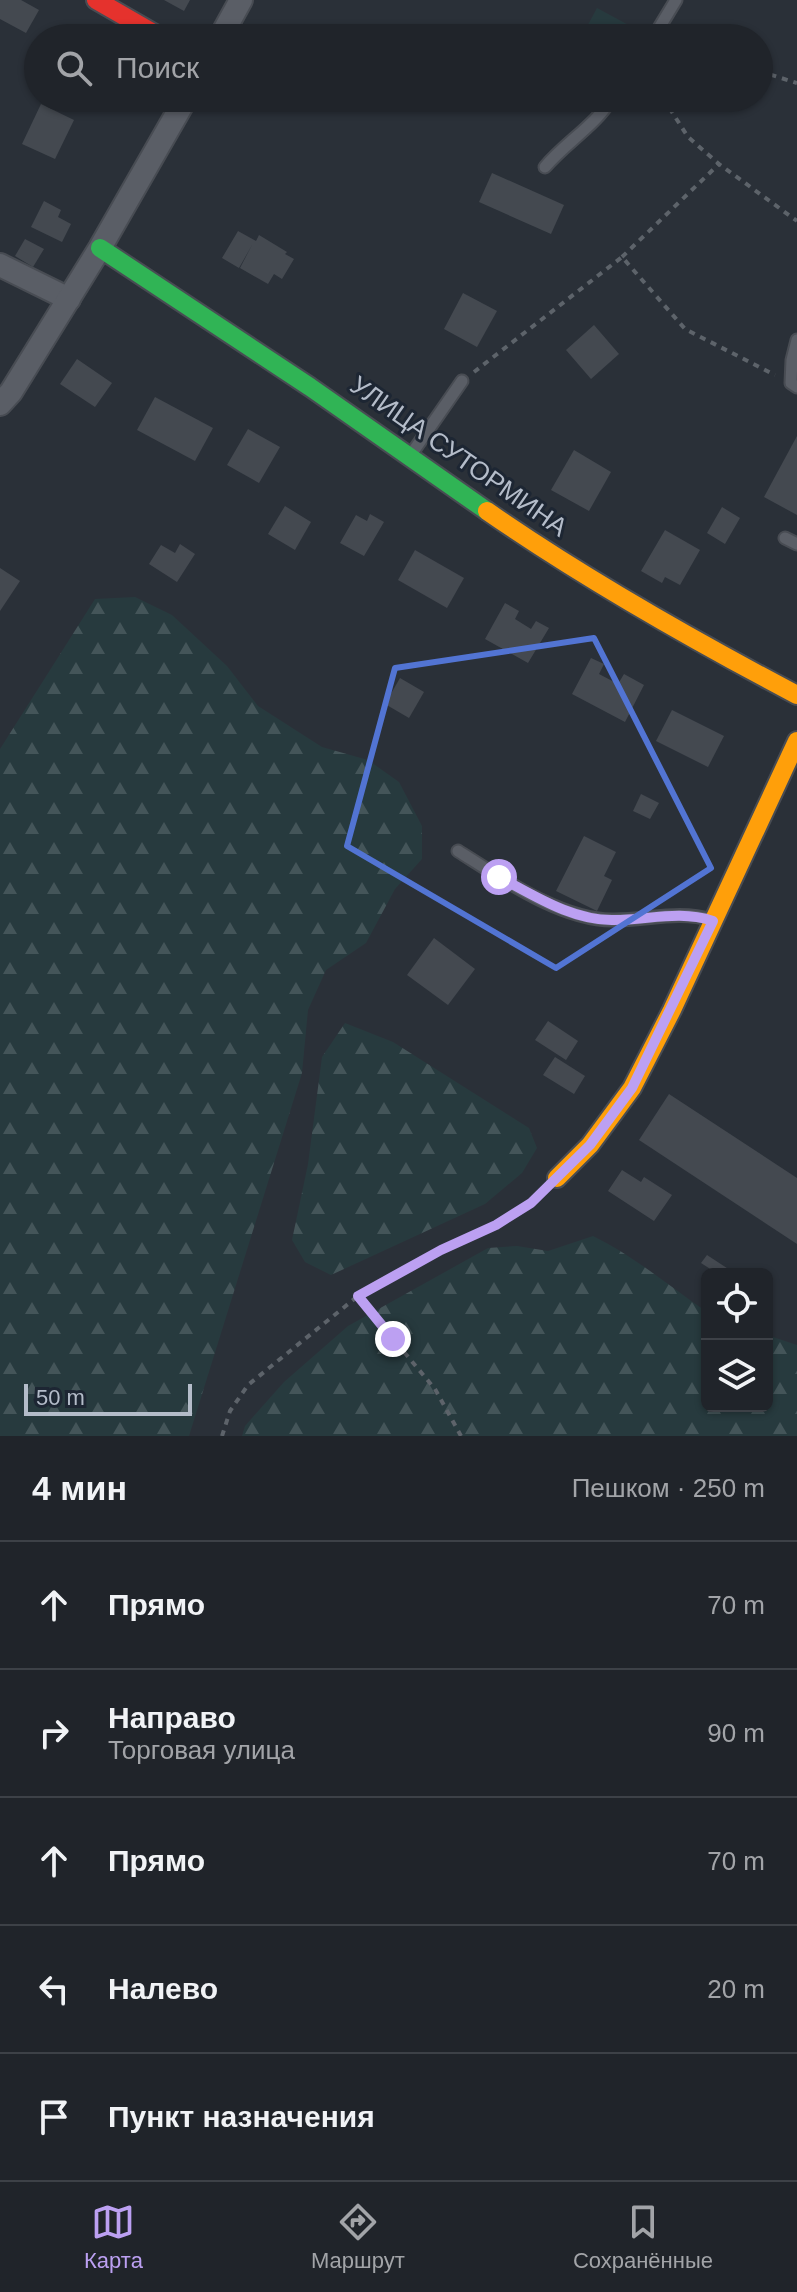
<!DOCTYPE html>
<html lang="ru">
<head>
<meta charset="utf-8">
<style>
	body { margin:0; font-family:Helvetica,sans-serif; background:#282c32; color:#f1f3f6 }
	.controls { position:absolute; right:24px; bottom:24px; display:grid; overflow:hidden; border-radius:12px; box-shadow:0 2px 6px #0004 }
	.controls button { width:72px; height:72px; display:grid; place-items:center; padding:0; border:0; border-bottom:2px solid #3d4147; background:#20242a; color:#f1f3f6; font:40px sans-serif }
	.scale { position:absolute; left:24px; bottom:20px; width:168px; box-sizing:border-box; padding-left:8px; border:4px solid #b4bcc9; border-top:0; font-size:22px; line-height:28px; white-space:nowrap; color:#b4bcc9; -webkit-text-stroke:6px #1d2633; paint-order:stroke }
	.stop { position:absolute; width:24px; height:24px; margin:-18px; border:6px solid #bca0f2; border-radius:50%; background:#fff }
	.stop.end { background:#bca0f2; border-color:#fff; box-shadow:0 2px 8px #0008 }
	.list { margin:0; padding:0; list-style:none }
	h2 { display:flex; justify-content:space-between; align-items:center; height:104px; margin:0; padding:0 32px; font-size:34px }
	h2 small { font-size:26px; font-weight:400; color:#a2a4a8 }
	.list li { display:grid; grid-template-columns:52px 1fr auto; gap:24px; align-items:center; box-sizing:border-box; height:128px; padding:0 32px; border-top:2px solid #3d4147 }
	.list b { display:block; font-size:30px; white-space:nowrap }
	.list p { margin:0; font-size:26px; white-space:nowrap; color:#a2a4a8 }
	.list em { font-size:26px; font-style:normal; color:#a2a4a8 }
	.icon { flex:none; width:44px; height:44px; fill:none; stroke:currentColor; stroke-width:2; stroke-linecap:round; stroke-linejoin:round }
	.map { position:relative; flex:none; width:797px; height:1436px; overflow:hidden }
	.search { position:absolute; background:#20242a; box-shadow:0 2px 6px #0004; left:24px; right:24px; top:24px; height:88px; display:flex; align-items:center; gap:20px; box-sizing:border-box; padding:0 28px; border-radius:44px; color:#a2a4a8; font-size:30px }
	.sheet { height:744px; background:#20242a }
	nav { display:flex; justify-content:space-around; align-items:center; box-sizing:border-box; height:112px; border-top:2px solid #3d4147; background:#20242a; font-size:22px; color:#a2a4a8 }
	nav a { display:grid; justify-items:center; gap:4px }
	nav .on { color:#bca0f2 }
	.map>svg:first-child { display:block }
	.grass { fill:url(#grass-tufts) }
	.forest { fill:url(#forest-firs) }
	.building { fill:#444950 }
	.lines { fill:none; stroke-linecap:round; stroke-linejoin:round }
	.lane-casing { stroke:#484c53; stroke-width:15 }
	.street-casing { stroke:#484c53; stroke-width:26 }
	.fast-casing { stroke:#484c53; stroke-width:22 }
	.slow-casing { stroke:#484c53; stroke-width:22 }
	.jam-casing { stroke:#484c53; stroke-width:22 }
	.path { stroke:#5d636a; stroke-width:4; stroke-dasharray:6 6; stroke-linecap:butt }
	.lane { stroke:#5a5e66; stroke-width:11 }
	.street { stroke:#5a5e66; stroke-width:22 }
	.fast { stroke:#30b455; stroke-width:18 }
	.slow { stroke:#ff9f0a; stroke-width:18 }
	.jam { stroke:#e5322d; stroke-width:18 }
	.route { stroke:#bca0f2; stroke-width:10 }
	.marked { fill:none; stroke:#5274d3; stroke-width:6; stroke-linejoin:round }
	.labels { text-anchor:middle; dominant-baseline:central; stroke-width:6; stroke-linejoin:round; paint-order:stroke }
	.street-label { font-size:26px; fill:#b4bcc9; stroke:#1d2633 }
</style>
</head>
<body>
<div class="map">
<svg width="797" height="1436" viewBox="0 0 797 1436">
	<defs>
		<pattern id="grass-tufts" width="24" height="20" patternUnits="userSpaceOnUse" patternTransform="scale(2)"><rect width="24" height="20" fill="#273a3e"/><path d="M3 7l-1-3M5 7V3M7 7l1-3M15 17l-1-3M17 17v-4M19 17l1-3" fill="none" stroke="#445559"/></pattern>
		<pattern id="forest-firs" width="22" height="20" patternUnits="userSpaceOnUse" patternTransform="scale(2)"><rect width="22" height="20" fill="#273a3e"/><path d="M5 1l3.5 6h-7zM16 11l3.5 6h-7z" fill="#445559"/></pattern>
	</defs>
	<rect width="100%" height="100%" fill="#2a3038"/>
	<path class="grass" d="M597,8L634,28L628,38H581Z"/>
	<g class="forest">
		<path d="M135,597L172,615L227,666L258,706L322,747L368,760L399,782L422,826V859L395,889L366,943L326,970L308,1010L302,1073L189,1436H0V749L95,599Z"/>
		<path d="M345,1023L393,1042L529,1128L537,1148L522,1173L485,1204L331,1275L305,1262L292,1240L308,1164L322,1057Z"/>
		<path d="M593,1236C634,1256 669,1286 707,1312V1406H767V1335L797,1345V1436H242L245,1426L284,1382L348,1326L488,1248L517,1246L548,1251Z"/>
	</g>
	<g class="building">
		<path d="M0,0H21L39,10L26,33L0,19Z"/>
		<path d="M164,0H190L184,11Z"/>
		<path d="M41,104L74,120L55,159L22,144Z"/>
		<path d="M492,173L564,205L551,234L479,202Z"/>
		<path d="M44,201L61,210L58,217L71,224L62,242L31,227Z"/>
		<path d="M238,231L256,241L259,235L287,252L285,254L294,259L282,279L274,274L268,284L240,268L252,245L239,268L222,258Z"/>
		<path d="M25,239L44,249L33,267L15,256Z"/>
		<path d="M463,293L497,311L477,347L444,329Z"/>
		<path d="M594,325L619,354L591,379L566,350Z"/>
		<path d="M77,359L112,383L95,407L60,384Z"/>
		<path d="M155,397L213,428L195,461L137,430Z"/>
		<path d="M248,429L280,447L259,483L227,465Z"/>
		<path d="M797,436V515L764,497Z"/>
		<path d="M574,450L611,472L589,511L551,490Z"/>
		<path d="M285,506L311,522L295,550L268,534Z"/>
		<path d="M722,507L740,518L725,544L707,533Z"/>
		<path d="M370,514L384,522L364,556L340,543L356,515L367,521Z"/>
		<path d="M665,530L700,550L680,585L665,577L662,583L641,571Z"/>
		<path d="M180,544L195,554L177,582L149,564L161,545L175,553Z"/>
		<path d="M415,550L464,578L447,608L398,580Z"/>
		<path d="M0,568L20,581L0,611Z"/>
		<path d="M505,603L519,611L515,619L531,629L536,621L549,628L528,663L485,639Z"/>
		<path d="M591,658L604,664L599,674L618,684L624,674L644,685L625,722L572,694Z"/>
		<path d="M400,678L424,692L409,718L385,704Z"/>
		<path d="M672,710L724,736L708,767L656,741Z"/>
		<path d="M641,794L659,803L650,819L633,811Z"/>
		<path d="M584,836L616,852L604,876L612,880L597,911L556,891Z"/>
		<path d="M434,938L475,969L448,1005L407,975Z"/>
		<path d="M548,1021L578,1041L566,1060L535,1040Z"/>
		<path d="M555,1057L585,1076L574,1094L543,1075Z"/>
		<path d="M669,1094L797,1178V1244L639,1140Z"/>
		<path d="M622,1170L641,1182L644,1177L672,1195L654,1221L608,1191Z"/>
		<path d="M707,1255L736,1274H718L701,1263Z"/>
	</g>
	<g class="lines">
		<g class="lane-casing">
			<g id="lane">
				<path d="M653,38L676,0"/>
				<path d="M545,167C566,142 595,126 612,98"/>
				<path d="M797,340L792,360L791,383L797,387"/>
				<path d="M410,456L462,381"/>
				<path d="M785,538L797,544"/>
				<path d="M458,851C501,878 562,921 614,920C648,920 679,910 712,920"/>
			</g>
		</g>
		<g class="street-casing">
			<g id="street">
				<path d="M220,38L241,0"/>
				<path d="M0,265L69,299"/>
				<path d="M0,404L11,392L100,248L186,98"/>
			</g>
		</g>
		<g class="fast-casing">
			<path id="fast" d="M100,248L310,387L487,511"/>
		</g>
		<g class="slow-casing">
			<g id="slow">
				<path d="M487,511C585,579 691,639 797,695"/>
				<path d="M557,1178L590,1145L632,1088L672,1010L797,741"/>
			</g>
		</g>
		<g class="jam-casing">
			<path id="jam" d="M96,0L162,38"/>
		</g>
		<g class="path">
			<path d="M759,71L797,83"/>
			<path d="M663,98L688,137L719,164L797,221"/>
			<path d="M622,257L719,164"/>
			<path d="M474,372L622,257L685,329L775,375"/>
			<path d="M358,1297L435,1389L461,1436"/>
			<path d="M222,1436L230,1411L248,1385L358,1296L441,1250L496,1225L531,1203L541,1194"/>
		</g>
		<use href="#lane" class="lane"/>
		<use href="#street" class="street"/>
		<use href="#fast" class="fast"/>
		<use href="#slow" class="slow"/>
		<use href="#jam" class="jam"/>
	</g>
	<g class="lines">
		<path class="route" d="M393,1339L358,1296L441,1250L496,1225L531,1203L590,1145L632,1088L713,921C679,910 649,920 614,920C573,921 535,896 499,877"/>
	</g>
	<path class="marked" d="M594,638L711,868L556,968L347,846L395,668Z"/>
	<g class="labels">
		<g class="street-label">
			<text transform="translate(459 456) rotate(35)">УЛИЦА СУТОРМИНА</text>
		</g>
	</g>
</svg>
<div class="controls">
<button><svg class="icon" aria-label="locate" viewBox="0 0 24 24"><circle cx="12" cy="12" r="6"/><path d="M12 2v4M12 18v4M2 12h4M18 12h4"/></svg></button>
<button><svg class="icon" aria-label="layers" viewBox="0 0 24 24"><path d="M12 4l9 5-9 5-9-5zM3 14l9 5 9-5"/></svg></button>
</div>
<div class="scale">50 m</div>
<div class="stop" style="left:499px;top:877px"></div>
<div class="stop end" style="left:393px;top:1339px"></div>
<div class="search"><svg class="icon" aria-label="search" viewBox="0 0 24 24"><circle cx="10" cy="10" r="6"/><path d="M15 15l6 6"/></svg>Поиск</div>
</div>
<section class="sheet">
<h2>4 мин<small>Пешком · 250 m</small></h2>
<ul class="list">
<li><svg class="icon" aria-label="ahead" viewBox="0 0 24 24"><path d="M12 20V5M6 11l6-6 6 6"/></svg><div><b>Прямо</b></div><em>70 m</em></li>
<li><svg class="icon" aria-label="right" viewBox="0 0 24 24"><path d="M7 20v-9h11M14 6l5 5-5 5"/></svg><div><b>Направо</b><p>Торговая улица</p></div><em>90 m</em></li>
<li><svg class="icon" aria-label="ahead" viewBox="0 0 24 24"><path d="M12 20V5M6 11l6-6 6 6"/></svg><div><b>Прямо</b></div><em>70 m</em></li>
<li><svg class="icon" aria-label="left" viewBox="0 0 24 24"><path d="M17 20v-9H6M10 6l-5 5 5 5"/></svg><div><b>Налево</b></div><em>20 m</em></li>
<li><svg class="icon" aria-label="arrive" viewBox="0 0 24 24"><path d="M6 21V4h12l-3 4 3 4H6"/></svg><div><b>Пункт назначения</b></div></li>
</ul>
</section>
<nav>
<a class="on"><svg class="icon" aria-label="map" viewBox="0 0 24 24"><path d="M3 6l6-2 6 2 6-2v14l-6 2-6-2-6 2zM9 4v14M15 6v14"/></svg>Карта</a>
<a><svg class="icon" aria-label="directions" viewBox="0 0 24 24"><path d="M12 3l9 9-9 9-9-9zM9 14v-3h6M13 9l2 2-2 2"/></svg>Маршрут</a>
<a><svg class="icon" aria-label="saved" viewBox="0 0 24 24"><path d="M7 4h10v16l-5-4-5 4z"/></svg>Сохранённые</a>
</nav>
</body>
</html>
